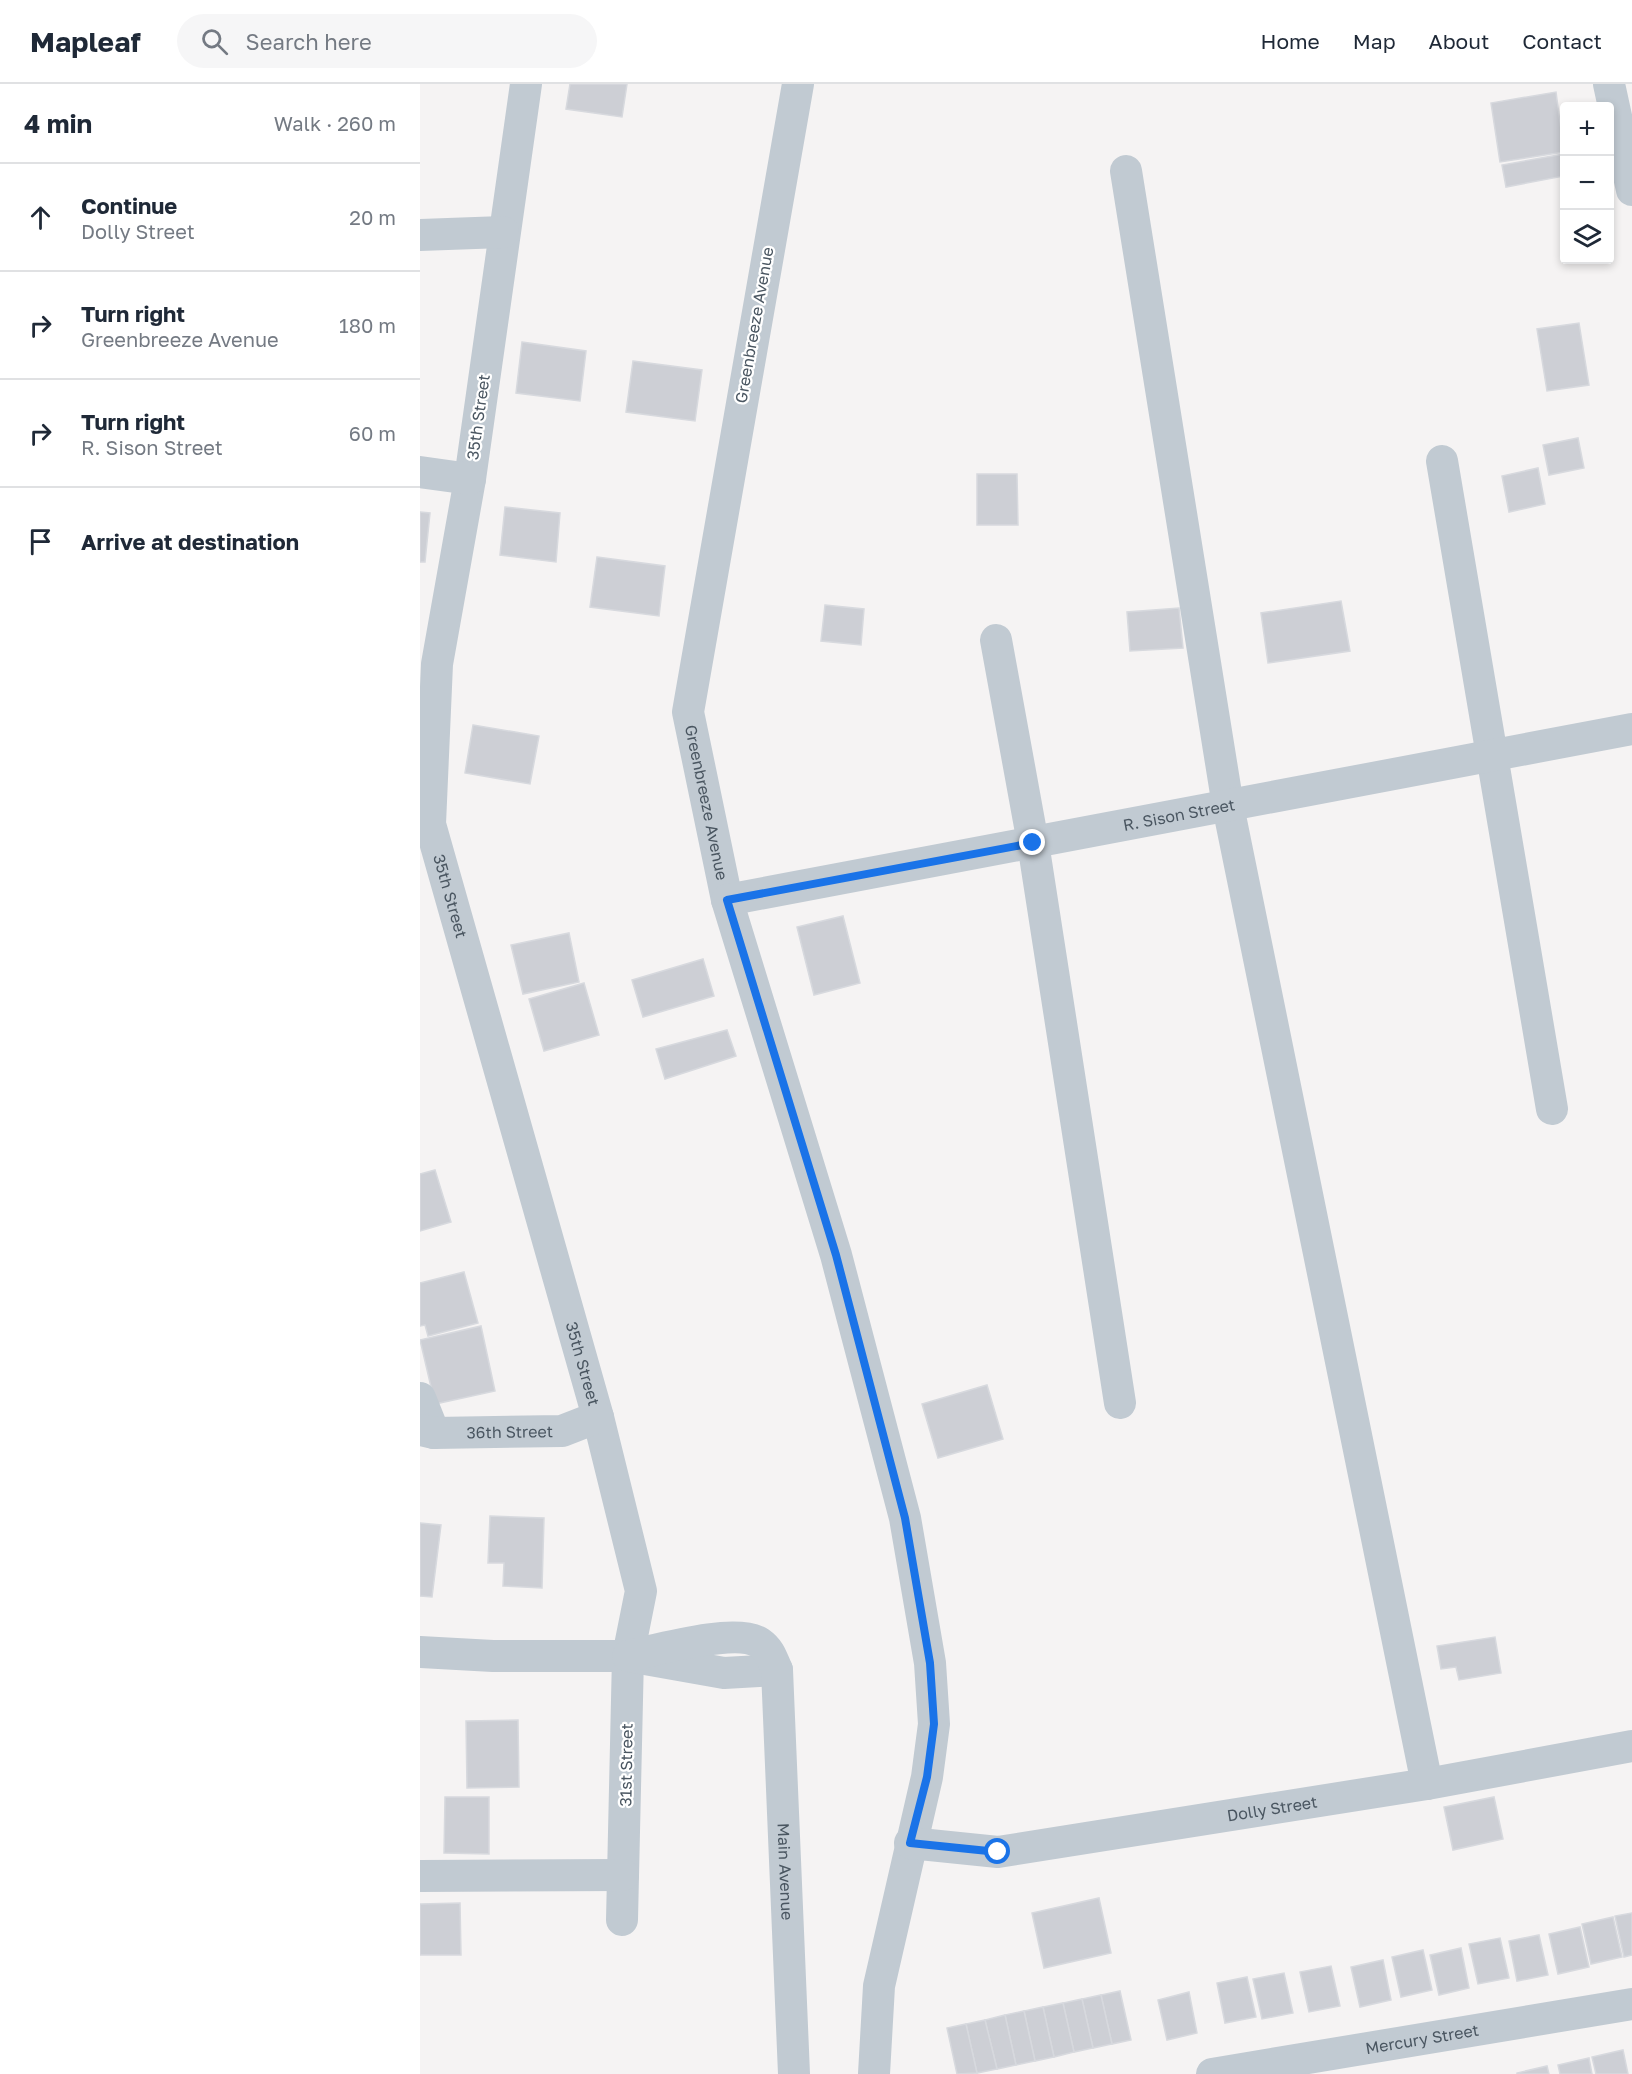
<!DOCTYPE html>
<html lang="en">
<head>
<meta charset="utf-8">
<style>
	body { margin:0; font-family:"Golos Text",sans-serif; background:#f6f6f7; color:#1f2937 }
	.controls { position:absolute; right:18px; top:18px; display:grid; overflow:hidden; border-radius:6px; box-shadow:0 3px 9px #0003 }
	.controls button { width:54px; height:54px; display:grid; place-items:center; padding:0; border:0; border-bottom:2px solid #e0e1e3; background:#fff; color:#1f2937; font:30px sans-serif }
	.stop { position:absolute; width:18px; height:18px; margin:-14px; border:4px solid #1a73e8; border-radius:50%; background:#fff }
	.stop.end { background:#1a73e8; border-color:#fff; box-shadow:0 2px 6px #0008 }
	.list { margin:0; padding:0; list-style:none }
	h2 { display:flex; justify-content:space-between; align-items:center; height:78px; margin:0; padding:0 24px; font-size:26px }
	h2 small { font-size:20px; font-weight:400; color:#747a83 }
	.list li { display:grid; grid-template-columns:39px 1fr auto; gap:18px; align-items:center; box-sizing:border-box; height:108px; padding:0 24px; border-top:2px solid #e0e1e3 }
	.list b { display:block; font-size:22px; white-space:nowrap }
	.list p { margin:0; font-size:20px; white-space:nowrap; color:#747a83 }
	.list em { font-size:20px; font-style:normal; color:#747a83 }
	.icon { flex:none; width:33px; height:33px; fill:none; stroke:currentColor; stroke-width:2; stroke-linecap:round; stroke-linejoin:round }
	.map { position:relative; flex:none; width:1212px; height:1990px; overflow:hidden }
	header { display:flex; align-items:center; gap:36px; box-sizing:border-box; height:84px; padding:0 30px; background:#fff; border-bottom:2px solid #e0e1e3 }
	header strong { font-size:28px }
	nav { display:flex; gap:33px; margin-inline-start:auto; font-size:21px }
	.search { width:420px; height:54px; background:#f6f6f7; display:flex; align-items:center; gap:15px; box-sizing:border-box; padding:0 21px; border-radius:33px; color:#747a83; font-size:22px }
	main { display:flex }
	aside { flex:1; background:#fff }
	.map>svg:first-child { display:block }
	.building { fill:#cdcfd5; stroke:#d7d9de; stroke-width:1.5 }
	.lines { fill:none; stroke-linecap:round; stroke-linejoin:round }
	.minor { stroke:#c1cad2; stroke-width:32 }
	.route { stroke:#1a73e8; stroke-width:8 }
	.labels { text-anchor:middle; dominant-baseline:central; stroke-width:4.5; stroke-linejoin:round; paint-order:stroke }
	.street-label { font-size:16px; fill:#4a5661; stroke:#fff }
</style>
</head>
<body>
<header>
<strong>Mapleaf</strong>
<div class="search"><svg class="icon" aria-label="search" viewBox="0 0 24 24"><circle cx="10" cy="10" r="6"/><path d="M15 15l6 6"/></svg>Search here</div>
<nav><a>Home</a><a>Map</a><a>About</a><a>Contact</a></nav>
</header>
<main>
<aside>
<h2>4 min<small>Walk · 260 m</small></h2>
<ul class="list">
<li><svg class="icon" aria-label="ahead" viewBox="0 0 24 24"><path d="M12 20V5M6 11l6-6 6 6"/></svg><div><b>Continue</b><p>Dolly Street</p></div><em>20 m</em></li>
<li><svg class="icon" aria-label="right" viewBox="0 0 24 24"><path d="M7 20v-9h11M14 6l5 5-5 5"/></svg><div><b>Turn right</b><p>Greenbreeze Avenue</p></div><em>180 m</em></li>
<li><svg class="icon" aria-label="right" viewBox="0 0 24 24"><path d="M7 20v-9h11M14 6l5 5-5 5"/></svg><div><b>Turn right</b><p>R. Sison Street</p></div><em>60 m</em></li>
<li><svg class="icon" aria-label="arrive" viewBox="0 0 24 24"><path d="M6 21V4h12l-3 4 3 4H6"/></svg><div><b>Arrive at destination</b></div></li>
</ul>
</aside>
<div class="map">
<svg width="1212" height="1990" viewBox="0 0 1212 1990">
	<rect width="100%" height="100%" fill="#f5f3f3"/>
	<g class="building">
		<path d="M150,0H207L202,33L146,25Z"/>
		<path d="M1136,8L1144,68L1080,78L1071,19Z"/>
		<path d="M1144,70V92L1086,103L1082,81Z"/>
		<path d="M1159,239L1169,301L1127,307L1117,245Z"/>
		<path d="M102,258L166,267L160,317L96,309Z"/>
		<path d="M213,277L282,286L275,337L206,328Z"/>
		<path d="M1158,354L1164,384L1129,391L1123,361Z"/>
		<path d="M1118,384L1125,420L1089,428L1082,392Z"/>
		<path d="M557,390H597L598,441H557Z"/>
		<path d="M85,423L140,429L136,478L80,471Z"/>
		<path d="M0,428L10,429L5,478H0Z"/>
		<path d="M177,473L245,482L239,532L170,523Z"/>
		<path d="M921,517L930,567L848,579L841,529Z"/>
		<path d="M405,521L444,525L441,561L401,557Z"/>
		<path d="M759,524L763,564L710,567L707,528Z"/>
		<path d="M53,641L119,652L110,700L45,689Z"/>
		<path d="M423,832L440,899L394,911L377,843Z"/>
		<path d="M149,849L159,898L103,910L91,861Z"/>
		<path d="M283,875L294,912L223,933L212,896Z"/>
		<path d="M164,899L179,951L124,967L109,915Z"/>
		<path d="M307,946L316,972L245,995L236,965Z"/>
		<path d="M15,1086L31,1138L0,1147V1090Z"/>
		<path d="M44,1188L58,1239L8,1252L5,1241L0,1242V1199Z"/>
		<path d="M61,1242L75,1307L15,1320L0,1256Z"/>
		<path d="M567,1301L583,1355L518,1374L502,1320Z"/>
		<path d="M70,1432L124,1434L122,1504L83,1502L84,1479H68Z"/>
		<path d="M0,1439L21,1441L12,1513L0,1512Z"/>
		<path d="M1075,1553L1081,1589L1039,1596L1036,1583L1021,1585L1017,1562Z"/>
		<path d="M98,1636L99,1703L47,1704L46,1637Z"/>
		<path d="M25,1713H69V1770L24,1769Z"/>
		<path d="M1074,1713L1083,1755L1033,1766L1024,1723Z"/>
		<path d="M679,1814L691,1869L624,1884L612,1829Z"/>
		<path d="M40,1819L41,1871H0V1820Z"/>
		<path d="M1212,1829V1871L1204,1873L1195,1832Z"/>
		<path d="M1193,1833L1202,1873L1171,1880L1162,1840Z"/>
		<path d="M1160,1843L1169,1883L1138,1890L1129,1850Z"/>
		<path d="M1119,1851L1128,1891L1097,1897L1089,1857Z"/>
		<path d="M1080,1854L1089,1894L1058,1900L1049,1860Z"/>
		<path d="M1041,1864L1049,1904L1019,1911L1010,1871Z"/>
		<path d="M1003,1866L1012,1906L981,1913L972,1873Z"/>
		<path d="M963,1876L971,1916L940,1923L931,1883Z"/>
		<path d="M911,1882L920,1922L889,1928L880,1888Z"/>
		<path d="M864,1889L873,1929L842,1935L833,1895Z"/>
		<path d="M827,1893L836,1933L805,1939L797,1899Z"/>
		<path d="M700,1907L711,1956L692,1960L681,1911Z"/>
		<path d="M769,1908L777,1949L747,1956L738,1916Z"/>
		<path d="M681,1911L692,1960L673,1964L662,1915Z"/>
		<path d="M662,1915L673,1964L654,1968L643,1919Z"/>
		<path d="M643,1919L654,1968L634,1973L623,1923Z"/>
		<path d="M623,1923L634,1973L615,1977L604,1927Z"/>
		<path d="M604,1927L615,1977L596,1981L585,1931Z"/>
		<path d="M585,1931L596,1981L577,1985L565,1936Z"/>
		<path d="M565,1936L577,1985L557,1989L546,1940Z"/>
		<path d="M546,1940L557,1989L537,1990L527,1944Z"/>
		<path d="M1203,1966L1208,1990H1176L1172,1973Z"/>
		<path d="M1169,1974L1172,1990H1140L1138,1981Z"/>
		<path d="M1127,1982L1129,1990H1097V1989Z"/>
	</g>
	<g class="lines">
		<g class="minor">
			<path id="s1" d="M106,0L50,395L17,580L10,740L178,1333L221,1507L208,1572L202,1836"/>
			<path id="s2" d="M378,0L268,628L307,816L416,1171L485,1434L510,1579L514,1640L507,1693L459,1902L454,1990"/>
			<path d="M1189,0L1212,106"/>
			<path d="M706,87L808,722L1007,1700"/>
			<path d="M0,151L83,148"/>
			<path d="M1022,377L1132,1025"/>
			<path d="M0,388L50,395"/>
			<path d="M576,556L613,759L700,1319"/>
			<path id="s3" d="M307,816L1212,645"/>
			<path d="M0,1314L14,1349"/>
			<path id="s4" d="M0,1346L14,1349L142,1347L178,1333"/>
			<path d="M0,1568L73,1572H208L304,1589L357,1586"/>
			<path id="s5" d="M208,1572C237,1566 316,1543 340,1559C350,1566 352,1575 357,1586L374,1990"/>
			<path id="s6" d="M490,1759L578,1768L1007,1700L1212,1662"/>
			<path d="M0,1792L203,1791"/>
			<path id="s7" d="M792,1990L1212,1920"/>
		</g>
	</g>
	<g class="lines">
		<path class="route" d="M578,1768L490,1759L507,1693L514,1640L510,1579L485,1434L416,1171L307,816L613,759"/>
	</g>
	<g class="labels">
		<g class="street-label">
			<text transform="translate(334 241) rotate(-80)">Greenbreeze Avenue</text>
			<text transform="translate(58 333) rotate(-82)">35th Street</text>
			<text stroke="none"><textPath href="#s2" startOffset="730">Greenbreeze Avenue</textPath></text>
			<text stroke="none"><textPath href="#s3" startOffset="460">R. Sison Street</textPath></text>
			<text stroke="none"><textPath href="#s1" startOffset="822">35th Street</textPath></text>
			<text stroke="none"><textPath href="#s1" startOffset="1308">35th Street</textPath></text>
			<text stroke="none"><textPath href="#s4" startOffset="90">36th Street</textPath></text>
			<text transform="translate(206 1681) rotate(-89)">31st Street</text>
			<text stroke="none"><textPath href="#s6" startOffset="366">Dolly Street</textPath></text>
			<text stroke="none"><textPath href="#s5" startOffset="369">Main Avenue</textPath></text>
			<text stroke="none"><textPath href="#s7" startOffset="213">Mercury Street</textPath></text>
		</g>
	</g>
</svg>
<div class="controls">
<button>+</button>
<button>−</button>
<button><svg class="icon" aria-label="layers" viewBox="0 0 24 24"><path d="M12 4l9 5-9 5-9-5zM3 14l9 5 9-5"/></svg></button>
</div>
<div class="stop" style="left:578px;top:1768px"></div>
<div class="stop end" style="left:613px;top:759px"></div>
</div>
</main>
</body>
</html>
